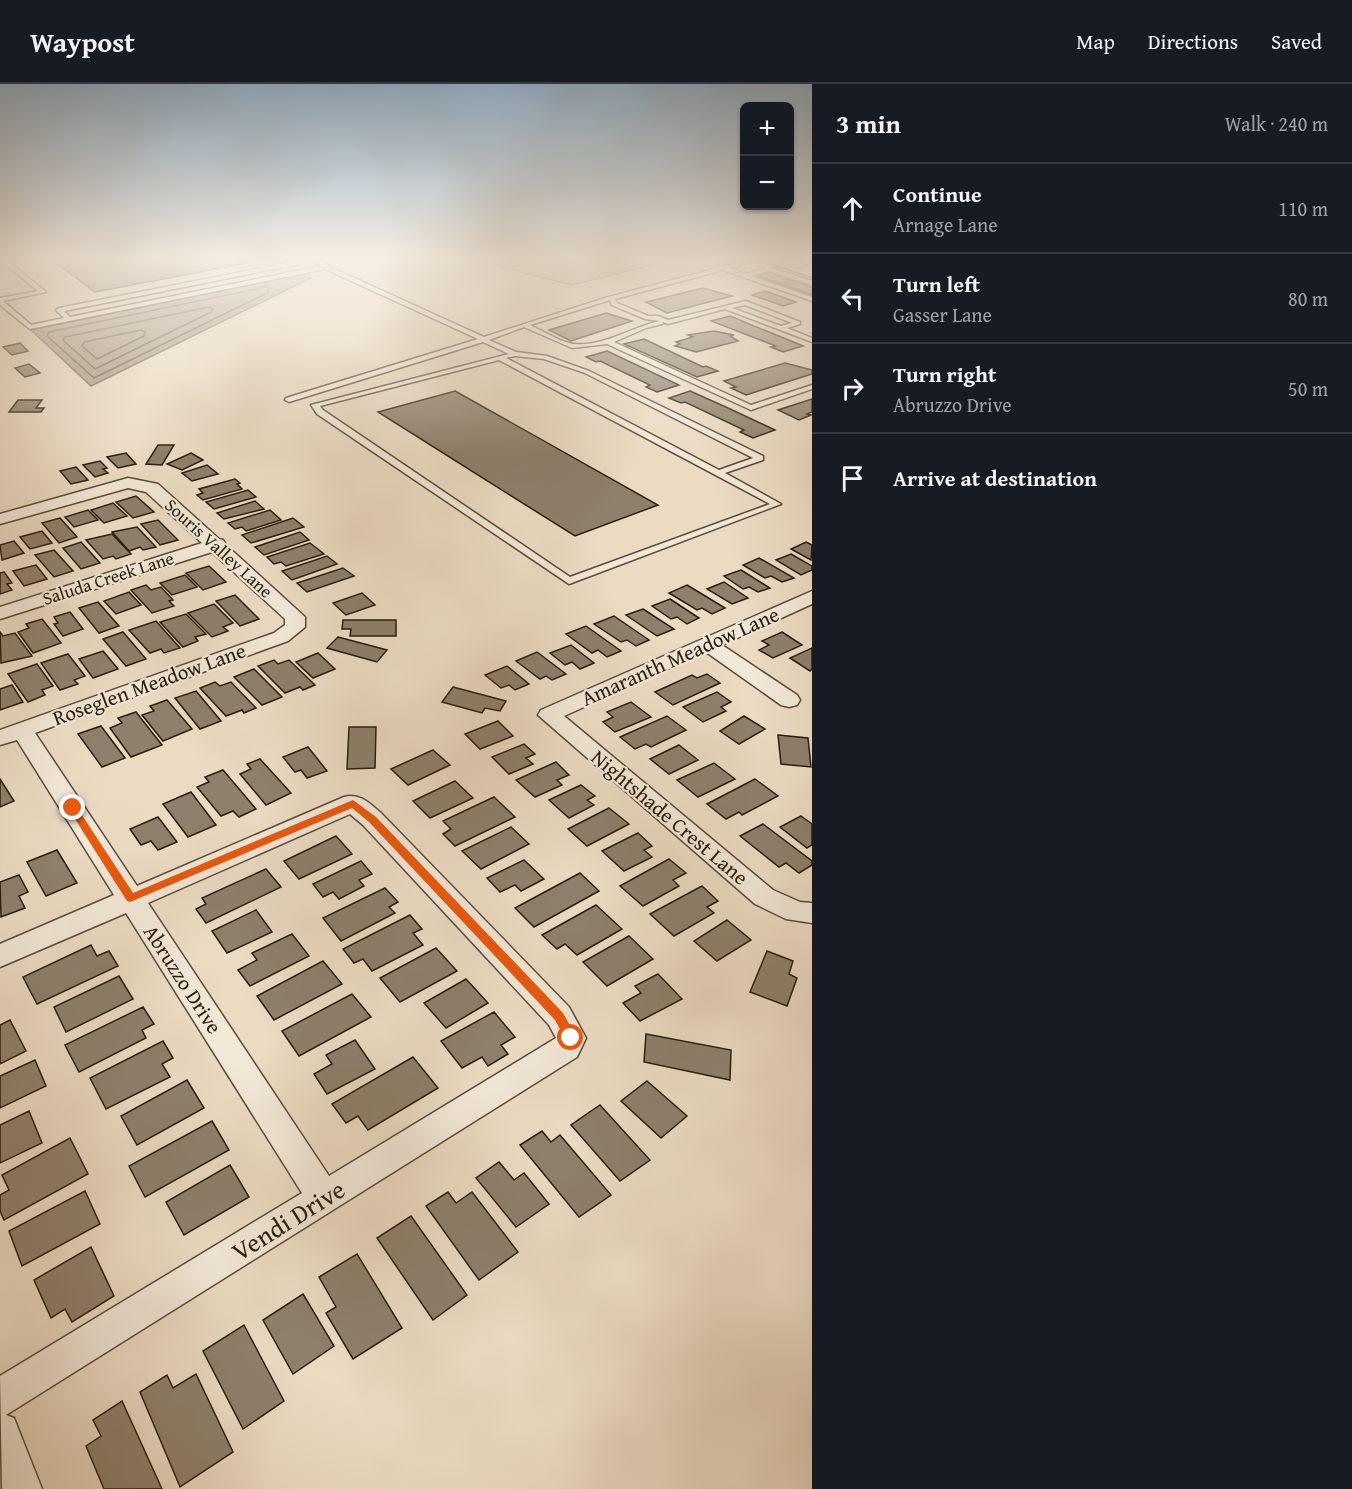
<!DOCTYPE html>
<html lang="en">
<head>
<meta charset="utf-8">
<style>
	body { margin:0; font-family:"Gentium Book Plus",serif; background:#242831; color:#f1f3f6 }
	.controls { position:absolute; right:18px; top:18px; display:grid; overflow:hidden; border-radius:9px; box-shadow:0 2px 4px #0004 }
	.controls button { width:54px; height:54px; display:grid; place-items:center; padding:0; border:0; border-bottom:2px solid #363941; background:#171b24; color:#f1f3f6; font:30px sans-serif }
	.stop { position:absolute; width:18px; height:18px; margin:-14px; border:4px solid #ea580c; border-radius:50%; background:#fff }
	.stop.end { background:#ea580c; border-color:#fff; box-shadow:0 2px 6px #0008 }
	.list { margin:0; padding:0; list-style:none }
	h2 { display:flex; justify-content:space-between; align-items:center; height:78px; margin:0; padding:0 24px; font-size:26px }
	h2 small { font-size:20px; font-weight:400; color:#9ea1a6 }
	.list li { display:grid; grid-template-columns:39px 1fr auto; gap:18px; align-items:center; box-sizing:border-box; height:90px; padding:0 24px; border-top:2px solid #363941 }
	.list b { display:block; font-size:22px; white-space:nowrap }
	.list p { margin:0; font-size:20px; white-space:nowrap; color:#9ea1a6 }
	.list em { font-size:20px; font-style:normal; color:#9ea1a6 }
	.icon { flex:none; width:33px; height:33px; fill:none; stroke:currentColor; stroke-width:2; stroke-linecap:round; stroke-linejoin:round }
	.map { position:relative; flex:none; width:812px; height:1405px; overflow:hidden }
	header { display:flex; align-items:center; gap:36px; box-sizing:border-box; height:84px; padding:0 30px; background:#171b24; border-bottom:2px solid #363941 }
	header strong { font-size:28px }
	nav { display:flex; gap:33px; margin-inline-start:auto; font-size:21px }
	main { display:flex }
	aside { flex:1; background:#171b24 }
	.map>svg:first-child { display:block }
	.green { fill:#cabba4; stroke:#7a6c58; stroke-width:1.5 }
	.water { fill:#a99a85; stroke:#766855; stroke-width:1.5 }
	.lines { fill:none; stroke-linecap:round; stroke-linejoin:round }
	.shore { stroke:#695c49; stroke-width:1.5 }
	.building { fill:#8e806c; stroke:#291d0d; stroke-width:1.5 }
	.service-casing { stroke:#5a4c3a; stroke-width:3 }
	.minor-casing { stroke:#5a4c3a; stroke-width:3 }
	.secondary-casing { stroke:#291d0d; stroke-width:3 }
	.service { fill:#f2e8d8; fill-rule:evenodd }
	.minor { fill:#f2e8d8; fill-rule:evenodd }
	.secondary { fill:#f2e8d8; fill-rule:evenodd }
	.route { fill:#ea580c }
	.labels { text-anchor:middle; dominant-baseline:central; stroke-width:4.5; stroke-linejoin:round; paint-order:stroke }
	.far-street-label { font-size:18px; fill:#291d0d; stroke:#f2e8d8 }
	.street-label { font-size:21px; fill:#291d0d; stroke:#f2e8d8 }
	.near-street-label { font-size:26px; fill:#291d0d; stroke:#f2e8d8 }
</style>
</head>
<body>
<header>
<strong>Waypost</strong>
<nav><a>Map</a><a>Directions</a><a>Saved</a></nav>
</header>
<main>
<div class="map">
<svg width="812" height="1405" viewBox="0 0 812 1405">
	<rect width="100%" height="100%" fill="#ebdbc3"/>
	<filter id="stains"><feTurbulence type="fractalNoise" baseFrequency=".00333" numOctaves="4"/><feColorMatrix values="0 0 0 0 .2 0 0 0 0 .09 0 0 0 0 .02 0 0 0 .5 -.17"/></filter>
	<radialGradient id="worn" r=".72"><stop offset=".6" stop-color="#630" stop-opacity="0"/><stop offset="1" stop-color="#630" stop-opacity=".3"/></radialGradient>
	<path class="green" d="M462,173H654L664,178L572,201Z"/>
	<path class="water" d="M301,190L311,194L91,302L31,246Z"/>
	<g class="lines">
		<g class="shore">
			<path d="M266,203L269,205L267,209L94,294L47,252L49,248Z"/>
			<path d="M209,223L213,225L211,228L95,285L63,256L65,253Z"/>
			<path d="M141,246L145,248L144,252L97,275L82,262L84,258Z"/>
		</g>
	</g>
	<g class="building">
		<path d="M48,173H236L247,179L95,208Z"/>
		<path d="M770,189L812,203V211L758,192Z"/>
		<path d="M703,204L732,212L667,229L646,218Z"/>
		<path d="M765,207L796,218L783,222L752,211Z"/>
		<path d="M606,229L632,237L571,257L549,246Z"/>
		<path d="M730,232L803,262L783,268L771,263L776,262L711,237Z"/>
		<path d="M714,247L734,251L730,252L738,257L696,268L675,262L680,260L676,258L693,253L688,251Z"/>
		<path d="M644,255L703,283L706,282L718,287L697,293L624,260Z"/>
		<path d="M20,259L28,267L12,271L3,263Z"/>
		<path d="M607,267L679,301L657,308L646,303L650,301L600,277L596,278L586,273Z"/>
		<path d="M785,279L812,286V290L746,311L731,304L736,303L724,297Z"/>
		<path d="M29,280L40,289L25,293L15,284Z"/>
		<path d="M455,307L658,421L575,452L378,328Z"/>
		<path d="M690,307L728,324L775,346L753,354L740,348L744,346L685,318L681,319L669,314Z"/>
		<path d="M812,315V328L807,330L811,331L799,336L778,326Z"/>
		<path d="M18,316H42L36,324H44L41,328H9Z"/>
		<path d="M158,361H174L162,381L146,380Z"/>
		<path d="M126,369L136,380L118,384L107,373Z"/>
		<path d="M191,369L203,376L182,386L167,380Z"/>
		<path d="M100,377L107,384L103,385L108,389L95,393L83,381Z"/>
		<path d="M207,381L218,390L192,397L182,389Z"/>
		<path d="M76,383L88,396L71,400L60,387Z"/>
		<path d="M235,395L240,399L237,400L242,405L203,416L197,411L203,409L199,405Z"/>
		<path d="M248,406L256,413L214,425L206,418Z"/>
		<path d="M136,412L154,428L133,434L116,418Z"/>
		<path d="M255,417L264,425L224,435L217,429Z"/>
		<path d="M113,419L127,432L104,439L91,426Z"/>
		<path d="M88,426L98,436L74,443L65,433Z"/>
		<path d="M270,426L281,436L246,447L242,443L235,445L228,439Z"/>
		<path d="M60,434L77,453L59,459L42,439Z"/>
		<path d="M293,434L304,443L251,459L242,451Z"/>
		<path d="M158,436L178,456L160,461L141,440Z"/>
		<path d="M137,443L156,463L143,466L140,463L129,467L112,448Z"/>
		<path d="M42,447L52,459L30,465L20,453Z"/>
		<path d="M300,448L309,456L264,471L255,463Z"/>
		<path d="M112,450L131,470L116,475L113,472L103,475L86,456Z"/>
		<path d="M14,457L24,469L2,476L0,461Z"/>
		<path d="M81,458L100,479L81,485L63,464Z"/>
		<path d="M806,458L812,461L811,476L791,465Z"/>
		<path d="M310,459L324,470L286,482L281,478L274,480L267,473Z"/>
		<path d="M54,466L73,487L54,493L35,471Z"/>
		<path d="M791,470L812,482V486L801,491L776,476Z"/>
		<path d="M327,472L337,480L292,496L282,487Z"/>
		<path d="M759,474L794,494L782,498L771,492L765,494L743,481Z"/>
		<path d="M36,481L47,495L24,502L13,487Z"/>
		<path d="M209,482L226,498L203,506L186,489Z"/>
		<path d="M343,484L354,492L307,508L297,499Z"/>
		<path d="M741,486L770,504L758,508L749,503L743,505L724,492Z"/>
		<path d="M4,488L12,499L7,500L12,506L0,510V489Z"/>
		<path d="M185,491L197,503L172,511L160,499Z"/>
		<path d="M724,498L748,514L732,520L707,505Z"/>
		<path d="M146,501L151,506L161,503L173,516L169,517L174,522L152,529L131,506Z"/>
		<path d="M687,501L725,524L712,530L702,524L697,526L669,509Z"/>
		<path d="M129,508L141,521L116,530L104,517Z"/>
		<path d="M362,509L375,521L346,531L333,519Z"/>
		<path d="M235,511L259,535L240,542L216,517Z"/>
		<path d="M670,515L699,534L687,540L677,533L671,535L652,522Z"/>
		<path d="M98,518L119,542L99,549L79,524Z"/>
		<path d="M214,520L233,539L223,543L228,547L212,553L188,529Z"/>
		<path d="M643,525L674,545L657,552L626,531Z"/>
		<path d="M70,528L83,545L63,552L54,540L58,539L54,533Z"/>
		<path d="M186,530L206,550L195,553L198,557L183,563L160,538Z"/>
		<path d="M614,532L649,556L636,562L627,556L621,558L594,540Z"/>
		<path d="M42,535L61,559L33,569L18,548L29,544L26,540Z"/>
		<path d="M343,536H396V552H350L351,545H342Z"/>
		<path d="M156,537L180,564L164,569L161,565L150,569L129,546Z"/>
		<path d="M586,542L621,567L607,573L598,566L592,569L566,550Z"/>
		<path d="M0,548L3,552L15,549L32,572L1,579Z"/>
		<path d="M123,548L146,575L126,582L103,555Z"/>
		<path d="M782,548L802,561L773,574L759,566L769,561L762,557Z"/>
		<path d="M338,553L387,566L377,578L327,564Z"/>
		<path d="M571,561L594,579L580,585L572,578L565,581L550,569Z"/>
		<path d="M812,564V585L810,587L790,574Z"/>
		<path d="M103,567L118,585L93,594L79,575Z"/>
		<path d="M537,568L566,590L552,596L546,592L540,595L516,577Z"/>
		<path d="M318,569L335,585L313,594L296,578Z"/>
		<path d="M68,570L85,592L74,596L78,600L60,606L41,579Z"/>
		<path d="M274,576L278,580L289,576L315,601L303,606L300,603L285,609L258,582Z"/>
		<path d="M37,580L53,602L42,606L45,611L28,618L8,590Z"/>
		<path d="M507,582L529,600L515,606L509,601L501,604L485,591Z"/>
		<path d="M254,585L282,613L262,621L234,593Z"/>
		<path d="M707,590L720,599L673,621L655,608L692,591L697,594Z"/>
		<path d="M215,598L220,602L231,598L256,624L244,629L242,626L226,632L200,604Z"/>
		<path d="M12,601L23,618L0,626V605Z"/>
		<path d="M453,603L506,617L500,627L485,624L482,629L442,618Z"/>
		<path d="M196,607L221,637L200,645L175,614Z"/>
		<path d="M717,608L731,618L721,623L726,627L703,638L683,623Z"/>
		<path d="M167,616L192,645L163,657L142,631L154,627L150,622Z"/>
		<path d="M631,618L651,633L615,648L603,638L613,633L607,628Z"/>
		<path d="M136,628L162,661L131,673L110,644L122,639L118,634Z"/>
		<path d="M667,632L686,646L651,663L646,660L635,665L620,653Z"/>
		<path d="M744,632L765,645L739,660L720,647Z"/>
		<path d="M498,637L513,652L480,665L465,650Z"/>
		<path d="M101,642L125,674L102,683L78,650Z"/>
		<path d="M349,643H376L375,684L347,685Z"/>
		<path d="M778,651L808,654L811,683L781,680Z"/>
		<path d="M524,660L535,670L526,674L533,680L509,690L492,673Z"/>
		<path d="M679,661L698,676L669,690L650,675Z"/>
		<path d="M308,663L327,687L307,694L301,686L295,688L283,673Z"/>
		<path d="M433,666L450,681L408,701L391,685Z"/>
		<path d="M260,675L291,709L266,721L240,690L251,685L247,680Z"/>
		<path d="M556,678L569,691L557,696L562,701L535,713L516,696Z"/>
		<path d="M714,679L735,695L698,713L677,696Z"/>
		<path d="M223,686L256,725L239,733L233,727L221,732L197,703L209,698L205,693Z"/>
		<path d="M0,695L14,717L0,723Z"/>
		<path d="M755,695L778,712L742,731L739,728L726,735L707,720Z"/>
		<path d="M455,697L473,714L430,734L413,717Z"/>
		<path d="M581,701L595,712L587,716L594,721L569,734L549,716Z"/>
		<path d="M191,708L216,741L188,753L163,720Z"/>
		<path d="M494,713L515,733L455,762L443,750L451,745L443,737Z"/>
		<path d="M609,724L629,740L587,762L568,745Z"/>
		<path d="M801,732L812,740V761L807,764L780,743Z"/>
		<path d="M158,733L177,758L158,766L151,757L141,761L130,745Z"/>
		<path d="M763,740L812,777V781L799,789L786,779L779,783L740,752Z"/>
		<path d="M511,743L529,760L481,785L462,767Z"/>
		<path d="M638,749L652,762L644,766L652,773L624,787L602,767Z"/>
		<path d="M336,752L352,770L299,795L284,777Z"/>
		<path d="M57,766L77,799L46,812L27,778Z"/>
		<path d="M669,775L686,789L673,796L679,802L643,822L620,802Z"/>
		<path d="M524,776L544,795L521,807L515,801L500,808L487,794Z"/>
		<path d="M361,777L372,790L359,796L364,802L339,815L333,808L323,813L313,800Z"/>
		<path d="M266,785L281,803L206,839L196,825L206,820L202,814Z"/>
		<path d="M580,789L599,807L534,843L515,824Z"/>
		<path d="M19,791L28,808L19,812L25,824L1,833L0,798Z"/>
		<path d="M702,802L718,817L707,823L714,829L674,852L650,830Z"/>
		<path d="M385,804L398,818L389,823L395,829L341,857L323,834Z"/>
		<path d="M596,821L622,845L577,871L565,860L557,865L542,851Z"/>
		<path d="M256,826L272,848L227,869L212,847Z"/>
		<path d="M410,831L422,845L413,849L423,861L372,887L363,875L354,879L343,865Z"/>
		<path d="M727,836L751,856L717,877L694,857Z"/>
		<path d="M292,850L309,872L250,902L238,886L257,876L252,869Z"/>
		<path d="M629,852L653,875L607,902L583,878Z"/>
		<path d="M91,861L97,872L109,867L118,882L37,920L23,893Z"/>
		<path d="M436,864L457,887L400,918L380,894Z"/>
		<path d="M767,867L793,877L789,890L797,894L787,922L750,908Z"/>
		<path d="M323,877L342,900L274,936L257,912Z"/>
		<path d="M658,890L682,915L640,937L623,919L641,909L635,902Z"/>
		<path d="M119,892L133,915L66,948L54,923Z"/>
		<path d="M466,895L488,919L446,944L424,919Z"/>
		<path d="M352,910L371,933L299,972L282,947Z"/>
		<path d="M143,923L154,940L142,946L146,954L79,988L65,961Z"/>
		<path d="M494,928L515,953L501,961L508,970L488,982L482,973L462,984L441,957Z"/>
		<path d="M10,936L26,967L0,980V941Z"/>
		<path d="M646,950L731,966L730,996L644,978Z"/>
		<path d="M355,956L375,985L327,1010L314,990L332,980L326,971Z"/>
		<path d="M163,957L173,974L162,980L170,993L106,1025L90,994Z"/>
		<path d="M413,973L438,1004L368,1046L358,1032L346,1039L332,1020Z"/>
		<path d="M35,976L46,1002L0,1024V992Z"/>
		<path d="M187,996L204,1024L137,1061L121,1032Z"/>
		<path d="M647,997L687,1032L661,1054L621,1017Z"/>
		<path d="M600,1021L650,1076L620,1097L571,1041Z"/>
		<path d="M29,1027L42,1059L0,1079V1041Z"/>
		<path d="M212,1037L229,1066L145,1113L129,1082Z"/>
		<path d="M542,1047L551,1058L560,1051L611,1111L579,1133L520,1061Z"/>
		<path d="M70,1054L88,1090L4,1136L0,1127V1111L9,1106L2,1091Z"/>
		<path d="M499,1078L514,1096L524,1089L549,1120L516,1143L476,1094Z"/>
		<path d="M230,1081L249,1113L184,1151L166,1118Z"/>
		<path d="M85,1107L100,1140L22,1182L9,1147Z"/>
		<path d="M448,1108L456,1119L472,1108L518,1168L479,1196L426,1122Z"/>
		<path d="M411,1132L467,1211L433,1236L377,1154Z"/>
		<path d="M91,1163L114,1212L72,1238L65,1225L51,1234L34,1196Z"/>
		<path d="M357,1170L402,1244L353,1275L326,1229L336,1223L319,1193Z"/>
		<path d="M303,1210L334,1262L293,1290L263,1236Z"/>
		<path d="M244,1241L284,1317L243,1345L203,1267Z"/>
		<path d="M196,1290L233,1368L180,1403L140,1308L167,1291L173,1304Z"/>
		<path d="M122,1317L162,1405H104L86,1362L101,1352L93,1336Z"/>
	</g>
	<g class="lines">
		<g class="service-casing">
			<path id="service" d="M0,173H3L46,208L3,217L31,241L64,234L56,226L59,224L316,173L328,182L484,253L605,214L758,173H767L729,184L746,190L769,183L812,197V201L769,187L751,192L812,213V217L723,186L615,215L617,219L648,232H658L668,236L746,217L800,238V240L787,244L812,254V258L725,225L668,240L663,238L662,240L646,244L614,258L751,321L812,301V305L751,326L607,260L572,264L524,243L489,256L516,268L547,272L589,287L763,372V376L725,389L781,420L569,500L317,330L311,321L509,270L483,258L289,318L285,316L286,314L478,255L325,185L30,245L0,221V214L38,207L0,176ZM314,177L321,182L70,233L64,227ZM610,216L612,221L645,235L660,237C632,243 603,263 574,260C562,259 541,246 530,241ZM745,221L792,239L781,242L732,224ZM515,272L544,275L585,289L753,374L719,386L506,274ZM499,276L770,420L570,493L323,326L320,322Z"/>
		</g>
		<g class="minor-casing">
			<g id="minor">
				<path d="M128,394L158,400L219,455L223,456L226,461L305,533V543L288,557L35,649L137,802L344,713C360,709 369,719 381,729L569,923L586,954L577,973L6,1331L14,1334L42,1405H2L0,1292L302,1109L126,829L0,883V860L114,811L17,656L0,661V646L274,549L285,541V535L212,468L0,535V523L202,459L146,408L128,404L0,440V430ZM350,730L363,741L549,941L556,954L329,1092L148,819Z"/>
				<path d="M812,507V520L722,561L797,611L800,616L797,621L789,623L781,621L706,568L564,632L773,806L800,818L812,819V839L786,835L755,820L538,631L541,626Z"/>
			</g>
		</g>
		<g class="secondary-casing">
			<path id="secondary" d="M758,173H781L812,183V193L761,176Z"/>
		</g>
		<use href="#service" class="service"/>
		<use href="#minor" class="minor"/>
		<use href="#secondary" class="secondary"/>
	</g>
	<linearGradient id="sky" x2="0" y2="1"><stop stop-color="#8faac0"/><stop offset="0.47" stop-color="#f6efe4"/><stop offset="1" stop-color="#f6efe4" stop-opacity="0"/></linearGradient>
	<rect width="812" height="370" fill="url(#sky)"/>
	<path class="route" d="M353,716L376,733L563,929L577,954L575,958H567L555,936L369,738L352,724L130,818L127,817L68,724L73,721L76,722L133,809Z"/>
	<g class="labels">
		<g class="far-street-label">
			<text transform="translate(219 464) rotate(42)">Souris Valley Lane</text>
			<text transform="translate(108 494) rotate(-18)">Saluda Creek Lane</text>
		</g>
		<g class="street-label">
			<text transform="translate(680 572) rotate(-24)">Amaranth Meadow Lane</text>
			<text transform="translate(149 600) rotate(-20)">Roseglen Meadow Lane</text>
			<text transform="translate(670 733) rotate(40)">Nightshade Crest Lane</text>
			<text transform="translate(183 895) rotate(57)">Abruzzo Drive</text>
		</g>
		<g class="near-street-label">
			<text transform="translate(288 1136) rotate(-32)">Vendi Drive</text>
		</g>
	</g>
	<rect width="100%" height="100%" filter="url(#stains)"/>
	<rect width="100%" height="100%" fill="url(#worn)"/>
</svg>
<div class="controls">
<button>+</button>
<button>−</button>
</div>
<div class="stop" style="left:571px;top:954px"></div>
<div class="stop end" style="left:73px;top:724px"></div>
</div>
<aside>
<h2>3 min<small>Walk · 240 m</small></h2>
<ul class="list">
<li><svg class="icon" aria-label="ahead" viewBox="0 0 24 24"><path d="M12 20V5M6 11l6-6 6 6"/></svg><div><b>Continue</b><p>Arnage Lane</p></div><em>110 m</em></li>
<li><svg class="icon" aria-label="left" viewBox="0 0 24 24"><path d="M17 20v-9H6M10 6l-5 5 5 5"/></svg><div><b>Turn left</b><p>Gasser Lane</p></div><em>80 m</em></li>
<li><svg class="icon" aria-label="right" viewBox="0 0 24 24"><path d="M7 20v-9h11M14 6l5 5-5 5"/></svg><div><b>Turn right</b><p>Abruzzo Drive</p></div><em>50 m</em></li>
<li><svg class="icon" aria-label="arrive" viewBox="0 0 24 24"><path d="M6 21V4h12l-3 4 3 4H6"/></svg><div><b>Arrive at destination</b></div></li>
</ul>
</aside>
</main>
</body>
</html>
